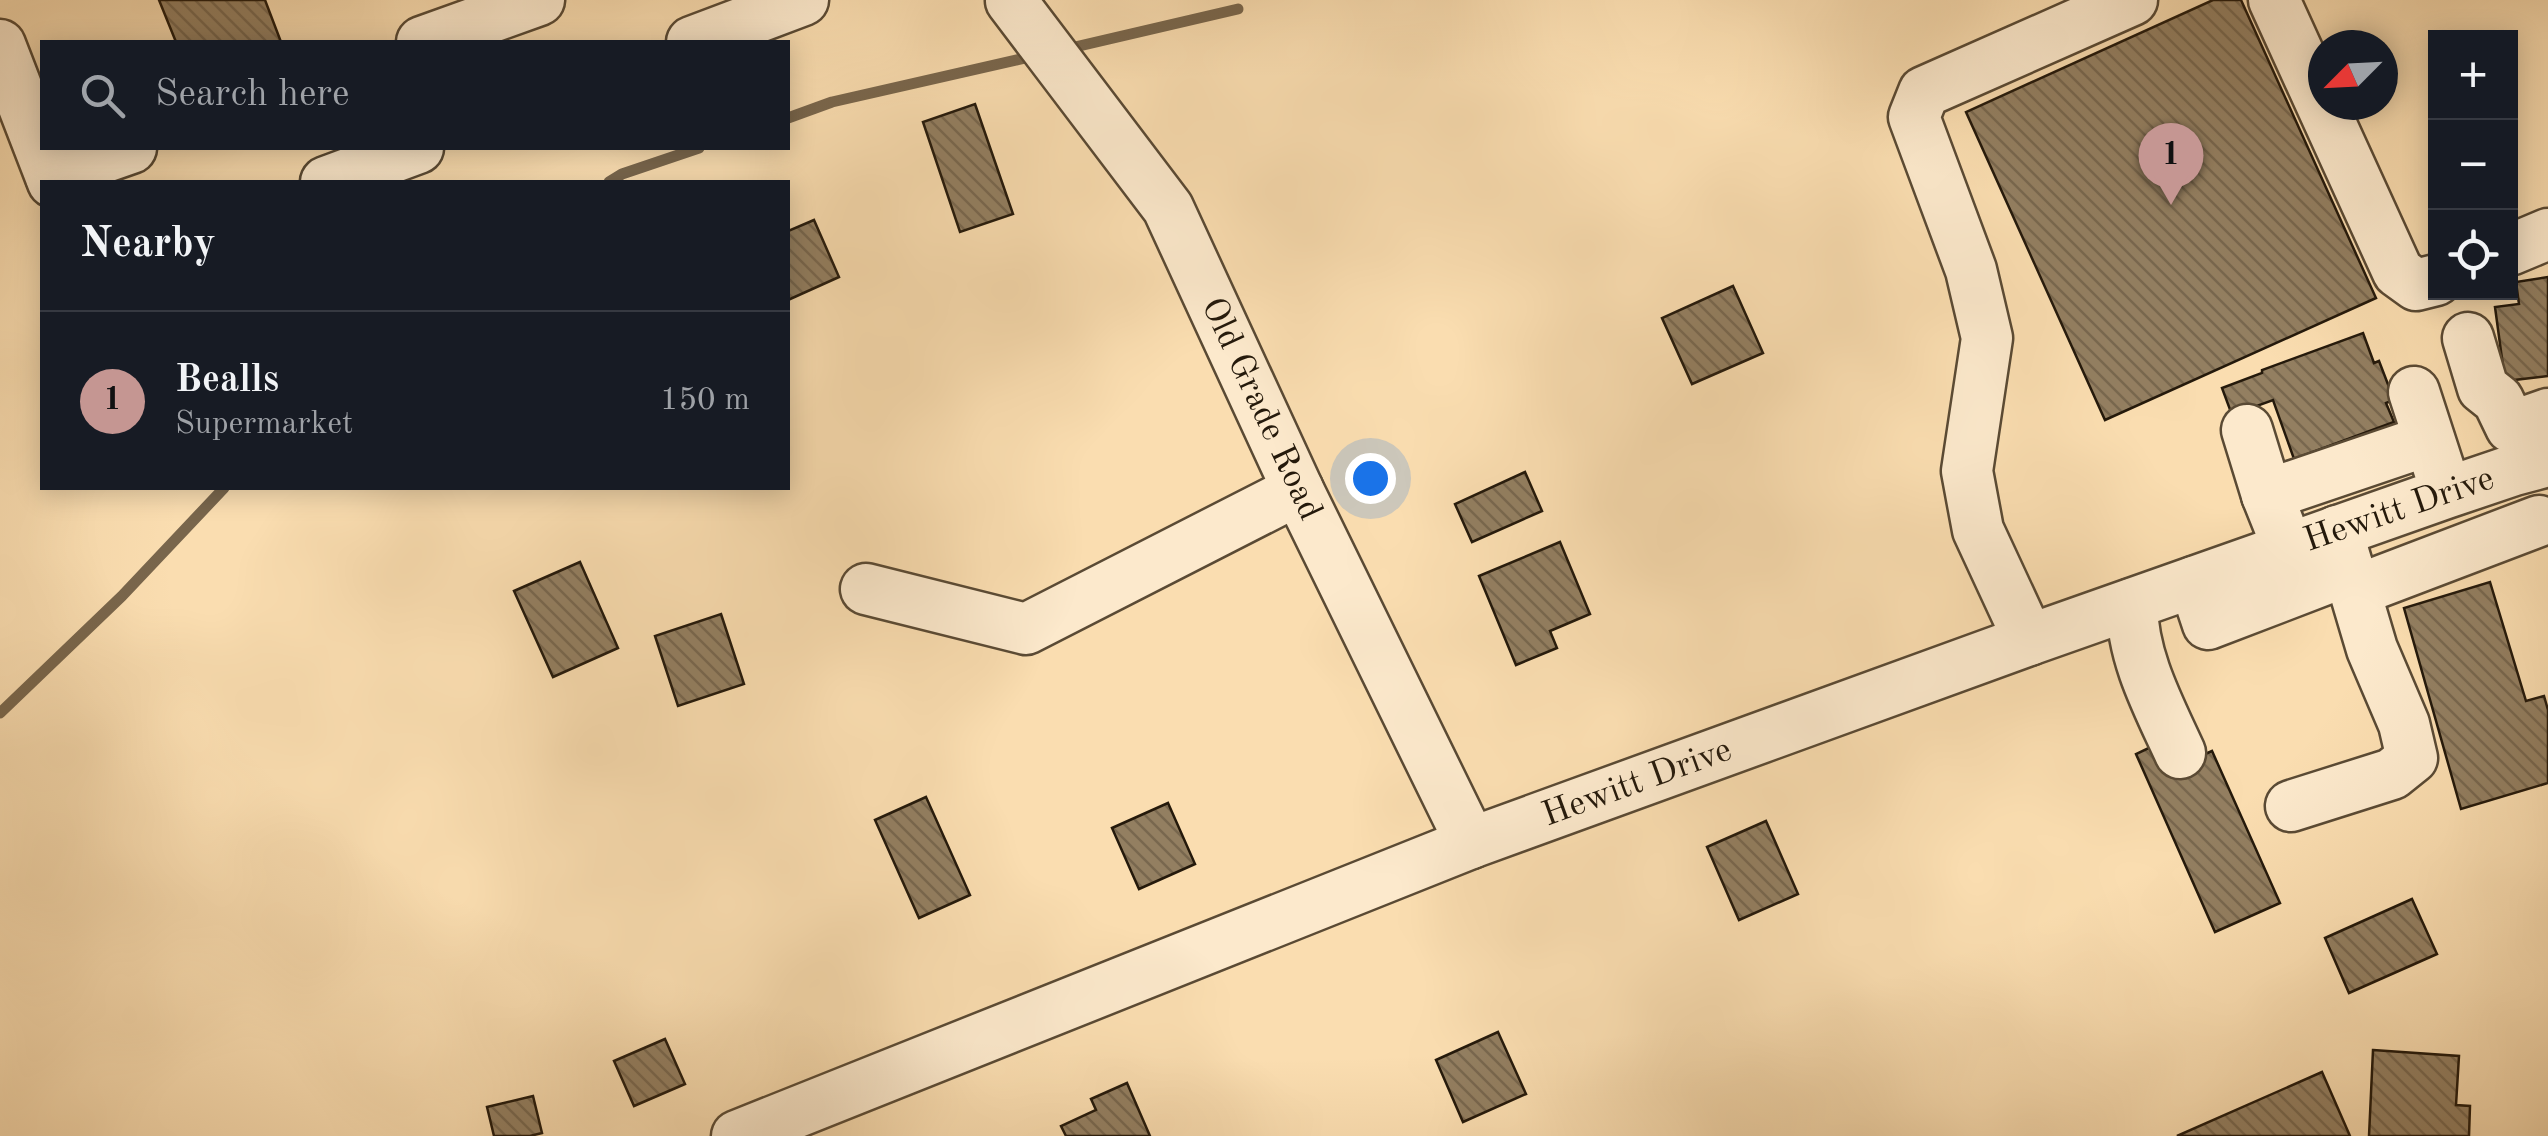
<!DOCTYPE html>
<html lang="en">
<head>
<meta charset="utf-8">
<style>
	body { margin:0; font-family:"Old Standard TT",serif; background:#20242c; color:#f1f3f6 }
	.controls { position:absolute; right:30px; top:30px; display:grid; overflow:hidden; border-radius:0px; box-shadow:0 5px 25px #0003 }
	.controls button { width:90px; height:90px; display:grid; place-items:center; padding:0; border:0; border-bottom:2px solid #363941; background:#171b24; color:#f1f3f6; font:50px sans-serif }
	.compass { position:absolute; left:2308px; top:30px; width:90px; height:90px; border-radius:50%; background:#171b24; box-shadow:0 5px 25px #0003; rotate:246deg }
	.you { position:absolute; left:1370px; top:478px; width:35px; height:35px; margin:-25px; border:8px solid #fff; border-radius:50%; background:#1a73e8; box-shadow:0 0 0 15px #1a73e833 }
	.badge { display:grid; place-items:center; width:65px; height:65px; border-radius:50%; background:#c59692; color:#111; font-size:32px; font-weight:700 }
	.pin { position:absolute; translate:-50% -82px; filter:drop-shadow(0 2px 5px #0008) }
	.pin::after { content:''; position:absolute; top:52px; width:35px; height:30px; background:inherit; clip-path:polygon(0 0,100% 0,50% 100%) }
	.list { margin:0; padding:0; list-style:none }
	h2 { display:flex; justify-content:space-between; align-items:center; height:130px; margin:0; padding:0 40px; font-size:42px }
	h2 small { font-size:32px; font-weight:400; color:#9ea1a6 }
	.list li { display:grid; grid-template-columns:65px 1fr auto; gap:30px; align-items:center; box-sizing:border-box; height:180px; padding:0 40px; border-top:2px solid #363941 }
	.list b { display:block; font-size:38px; white-space:nowrap }
	.list p { margin:0; font-size:32px; white-space:nowrap; color:#9ea1a6 }
	.list em { font-size:32px; font-style:normal; color:#9ea1a6 }
	.icon { flex:none; width:55px; height:55px; fill:none; stroke:currentColor; stroke-width:2; stroke-linecap:round; stroke-linejoin:round }
	.map { position:relative; flex:none; width:2548px; height:1136px; overflow:hidden }
	.search { position:absolute; background:#171b24; box-shadow:0 5px 25px #0003; left:40px; top:40px; width:750px; height:110px; display:flex; align-items:center; gap:25px; box-sizing:border-box; padding:0 35px; border-radius:0px; color:#9ea1a6; font-size:38px }
	.panel { position:absolute; background:#171b24; box-shadow:0 5px 25px #0003; left:40px; top:180px; width:750px; height:310px; border-radius:0px }
	.map>svg:first-child { display:block }
	.lines { fill:none; stroke-linecap:round; stroke-linejoin:round }
	.stream { stroke:#79664c; stroke-width:11 }
	.building { fill:url(#building-back-hatch); stroke:#24190b; stroke-width:2.5 }
	.minor-casing { stroke:#5a4a34; stroke-width:55 }
	.minor { stroke:#fce9cc; stroke-width:50 }
	.labels { text-anchor:middle; dominant-baseline:central; stroke-width:10; stroke-linejoin:round; paint-order:stroke }
	.street-label { font-size:35px; fill:#24190b; stroke:#fce9cc }
</style>
</head>
<body>
<div class="map">
<svg width="2548" height="1136" viewBox="0 0 2548 1136">
	<defs>
		<pattern id="building-back-hatch" width="6" height="6" patternUnits="userSpaceOnUse" patternTransform="scale(2.5)"><rect width="6" height="6" fill="#937f61"/><path d="M-1 5l2 2M0 0l6 6M5-1l2 2" fill="none" stroke="#78674e"/></pattern>
	</defs>
	<rect width="100%" height="100%" fill="#faddb0"/>
	<filter id="stains"><feTurbulence type="fractalNoise" baseFrequency=".002" numOctaves="4"/><feColorMatrix values="0 0 0 0 .2 0 0 0 0 .09 0 0 0 0 .02 0 0 0 .5 -.17"/></filter>
	<radialGradient id="worn" r=".72"><stop offset=".6" stop-color="#630" stop-opacity="0"/><stop offset="1" stop-color="#630" stop-opacity=".3"/></radialGradient>
	<g class="lines">
		<g class="stream">
			<path d="M1062,50L1238,9"/>
			<path d="M788,118L832,102L1034,56"/>
			<path d="M609,182L622,174L699,148"/>
			<path d="M0,713L122,596L224,488"/>
		</g>
	</g>
	<g class="building">
		<path d="M159,0H265L281,42H176Z"/>
		<path d="M2213,0H2241L2376,298L2105,420L1966,112Z"/>
		<path d="M975,104L1013,214L960,232L923,122Z"/>
		<path d="M814,220L839,277L788,300V231Z"/>
		<path d="M2548,277V376L2505,381L2495,307L2519,304L2516,282Z"/>
		<path d="M1733,286L1763,353L1692,384L1662,318Z"/>
		<path d="M2363,333L2374,363L2379,361L2394,400L2386,403L2394,422L2294,459L2273,400L2232,415L2222,388L2262,373V370Z"/>
		<path d="M1525,472L1542,511L1472,542L1455,504Z"/>
		<path d="M1560,542L1590,614L1550,631L1557,648L1516,665L1479,576Z"/>
		<path d="M580,562L618,648L553,677L514,591Z"/>
		<path d="M2490,582L2526,701L2544,696L2548,710V783L2461,809L2404,608Z"/>
		<path d="M721,614L744,684L678,706L655,636Z"/>
		<path d="M2155,745L2167,771L2212,751L2280,903L2215,932L2136,754Z"/>
		<path d="M926,797L970,895L919,918L875,820Z"/>
		<path d="M1168,803L1195,864L1139,889L1112,828Z"/>
		<path d="M1766,821L1798,894L1739,920L1707,847Z"/>
		<path d="M2412,899L2437,954L2349,993L2325,938Z"/>
		<path d="M1498,1032L1526,1094L1463,1122L1436,1060Z"/>
		<path d="M665,1039L685,1084L634,1106L614,1061Z"/>
		<path d="M2373,1050L2459,1056L2456,1105L2470,1106L2469,1136H2369Z"/>
		<path d="M2322,1072L2350,1136H2177Z"/>
		<path d="M1127,1083L1150,1136H1066L1061,1126L1096,1110L1091,1099Z"/>
		<path d="M533,1096L542,1133L530,1136H494L487,1107Z"/>
	</g>
	<g class="lines">
		<g class="minor-casing">
			<g id="minor">
				<path d="M2274,0L2398,272L2416,285L2436,280"/>
				<path d="M1011,1L1168,208L1298,490L1471,843"/>
				<path d="M422,42L539,0"/>
				<path d="M692,42L803,0"/>
				<path d="M0,45L53,182"/>
				<path d="M51,176L131,148"/>
				<path d="M326,182L418,148"/>
				<path d="M2510,250L2548,234"/>
				<path d="M2468,338L2483,388L2498,400L2511,427L2548,414"/>
				<path d="M2414,392L2439,469"/>
				<path d="M2247,430L2267,495L2279,525"/>
				<path d="M2267,495L2429,440"/>
				<path d="M2194,582L2208,624L2349,570"/>
				<path d="M866,589L1026,629L1298,490"/>
				<path d="M2355,591L2539,521"/>
				<path d="M2132,604C2132,657 2158,705 2180,753"/>
				<path d="M2029,640L1978,530L1967,471L1987,338L1971,270L1914,117L1924,92L2132,0"/>
				<path d="M2291,806L2392,774L2412,758L2404,724L2372,649L2337,531"/>
				<path d="M737,1136L1471,843L2029,640L2446,493L2514,470L2548,461"/>
			</g>
		</g>
		<use href="#minor" class="minor"/>
	</g>
	<g class="labels">
		<g class="street-label">
			<text transform="translate(1261 409) rotate(65)">Old Grade Road</text>
			<text transform="translate(2399 510) rotate(-19)">Hewitt Drive</text>
			<text transform="translate(1637 783) rotate(-20)">Hewitt Drive</text>
		</g>
	</g>
	<rect width="100%" height="100%" filter="url(#stains)"/>
	<rect width="100%" height="100%" fill="url(#worn)"/>
</svg>
<div class="controls">
<button>+</button>
<button>−</button>
<button><svg class="icon" aria-label="locate" viewBox="0 0 24 24"><circle cx="12" cy="12" r="6"/><path d="M12 2v4M12 18v4M2 12h4M18 12h4"/></svg></button>
</div>
<svg class="compass" viewBox="-18 -18 36 36"><path d="M0-13l5 13h-10z" fill="#e53935"/><path d="M0 13l5-13h-10z" fill="#9ea1a6"/></svg>
<div class="you"></div>
<div class="pin badge" style="left:2171px;top:205px">1</div>
<div class="search"><svg class="icon" aria-label="search" viewBox="0 0 24 24"><circle cx="10" cy="10" r="6"/><path d="M15 15l6 6"/></svg>Search here</div>
<section class="panel">
<h2>Nearby<small></small></h2>
<ul class="list">
<li><span class="badge">1</span><div><b>Bealls</b><p>Supermarket</p></div><em>150 m</em></li>
</ul>
</section>
</div>
</body>
</html>
